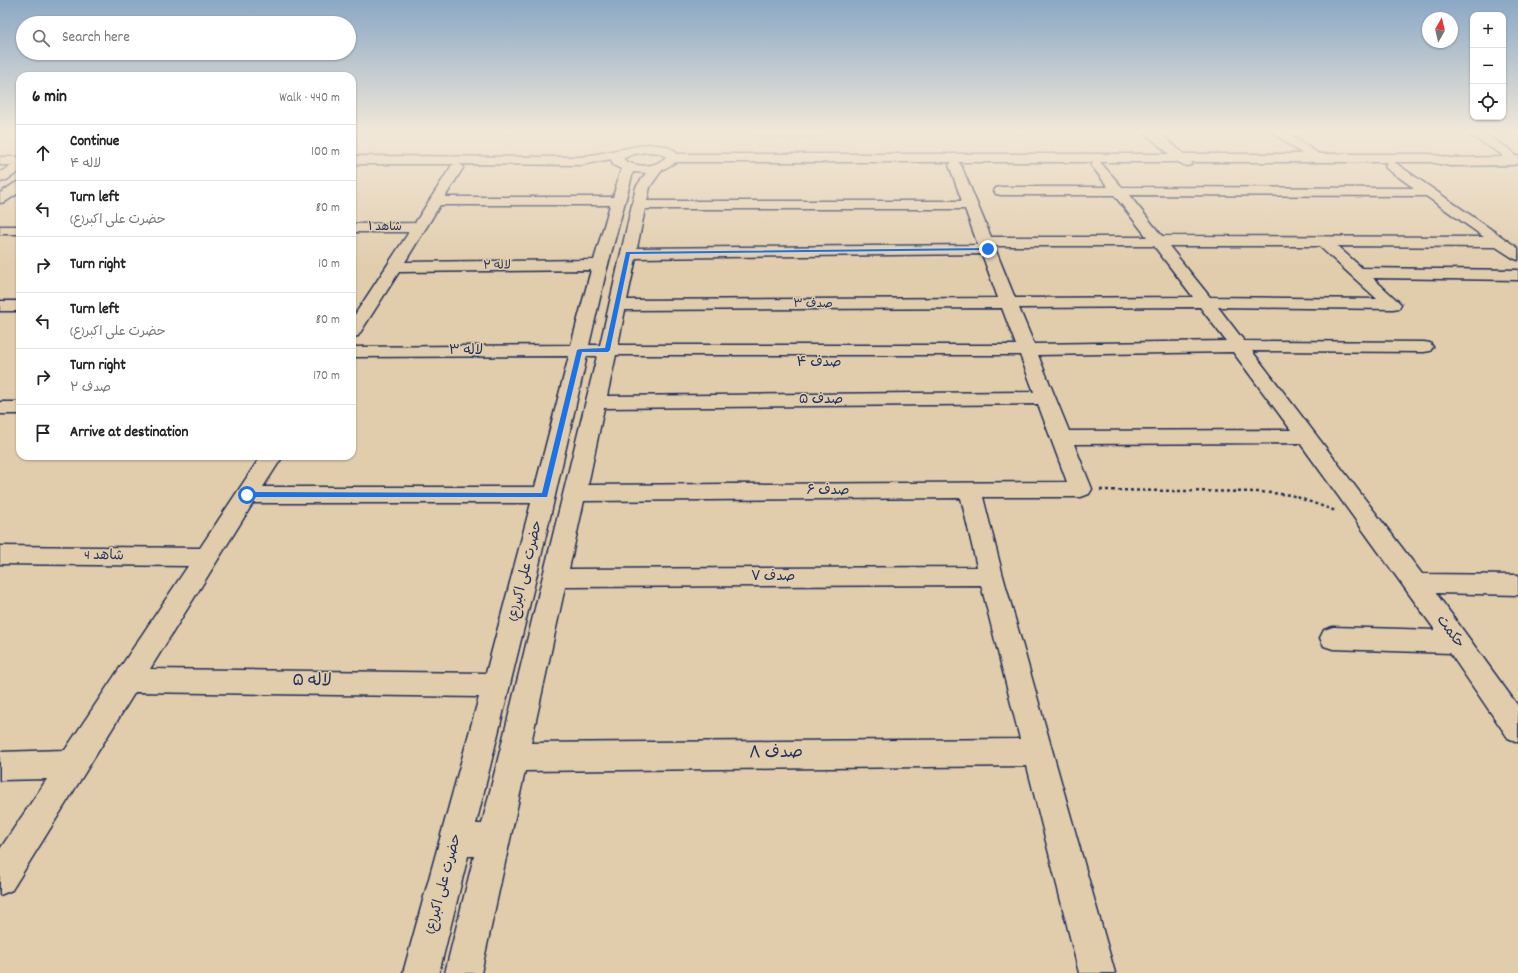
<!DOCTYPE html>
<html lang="en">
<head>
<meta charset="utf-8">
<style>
	body { margin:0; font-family:Dekko,"Playpen Sans Arabic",sans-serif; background:#f6f6f6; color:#222 }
	.controls { position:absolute; right:12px; top:12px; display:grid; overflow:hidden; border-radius:8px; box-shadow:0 1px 3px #0004 }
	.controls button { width:36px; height:36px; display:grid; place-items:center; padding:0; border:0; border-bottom:1px solid #e0e0e0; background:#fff; color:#222; font:20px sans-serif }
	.compass { position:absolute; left:1422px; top:12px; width:36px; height:36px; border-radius:50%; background:#fff; box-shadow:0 1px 3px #0004; rotate:8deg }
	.stop { position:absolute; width:12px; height:12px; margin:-9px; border:3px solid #1a73e8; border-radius:50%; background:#fff }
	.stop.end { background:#1a73e8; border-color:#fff; box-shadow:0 1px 4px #0008 }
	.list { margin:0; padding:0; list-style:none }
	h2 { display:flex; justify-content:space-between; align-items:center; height:52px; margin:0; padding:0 16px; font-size:17px }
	h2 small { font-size:13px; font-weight:400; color:#767676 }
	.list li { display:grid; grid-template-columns:26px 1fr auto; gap:12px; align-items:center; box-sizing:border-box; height:56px; padding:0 16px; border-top:1px solid #e0e0e0 }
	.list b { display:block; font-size:15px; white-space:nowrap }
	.list p { margin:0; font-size:13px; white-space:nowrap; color:#767676 }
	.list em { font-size:13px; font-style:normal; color:#767676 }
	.icon { flex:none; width:22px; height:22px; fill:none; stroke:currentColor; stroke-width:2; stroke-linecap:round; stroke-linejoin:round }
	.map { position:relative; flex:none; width:1518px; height:973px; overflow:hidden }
	.search { position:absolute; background:#fff; box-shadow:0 1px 3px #0004; left:16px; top:16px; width:340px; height:44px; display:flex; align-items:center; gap:10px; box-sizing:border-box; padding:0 14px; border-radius:22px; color:#767676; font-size:15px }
	.panel { position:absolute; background:#fff; box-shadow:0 1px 3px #0004; left:16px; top:72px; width:340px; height:388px; border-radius:12px }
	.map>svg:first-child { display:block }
	.green { fill:#c4b5a0; stroke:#70727f }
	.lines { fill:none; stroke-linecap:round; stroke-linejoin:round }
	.minor-casing { stroke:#1b2f5e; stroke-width:3 }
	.path { stroke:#1b2f5e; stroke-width:2.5; stroke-dasharray:3 3; stroke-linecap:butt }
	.minor { fill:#e1ccab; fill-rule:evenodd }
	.route { fill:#1a73e8 }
	.labels { text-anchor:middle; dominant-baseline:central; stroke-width:3; stroke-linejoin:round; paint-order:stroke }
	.far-street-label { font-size:12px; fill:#1b2f5e; stroke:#e1ccab }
	.street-label { font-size:14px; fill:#1b2f5e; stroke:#e1ccab }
	.near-street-label { font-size:17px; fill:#1b2f5e; stroke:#e1ccab }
</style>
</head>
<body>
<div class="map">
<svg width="1518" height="973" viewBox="0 0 1518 973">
	<rect width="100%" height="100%" fill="#e1ccab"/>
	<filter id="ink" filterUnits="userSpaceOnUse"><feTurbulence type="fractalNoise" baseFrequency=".025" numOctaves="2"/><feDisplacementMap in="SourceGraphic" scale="8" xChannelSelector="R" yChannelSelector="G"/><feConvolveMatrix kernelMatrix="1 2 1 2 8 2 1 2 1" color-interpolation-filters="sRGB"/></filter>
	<g filter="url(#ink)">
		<path class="green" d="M747,132H832C806,141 773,141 747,132Z"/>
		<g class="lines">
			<g class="minor-casing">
				<g id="minor">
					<path d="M1144,132H1158L1184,154H1302L1272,132H1286L1319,154H1430L1450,158L1502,157L1501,154L1465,132H1480L1510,149L1515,156H1518V164L1511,165L1450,166L1430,162H1394L1518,248V260L1513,258L1496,247L1337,246L1362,268L1518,270V280L1373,278L1401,304L1399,308L1393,309L1218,307L1244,341L1424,342L1430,343L1433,347L1430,351L1424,352L1252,351L1422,574L1518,575V595L1436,593L1518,706V742L1508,738L1450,653L1333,649L1324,646L1320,638L1324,630L1333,627L1435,630L1300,443L1074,444L1092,489L1089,494L1081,497H983L1003,576L1115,973H1079L1027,766L525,771L481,973H445L474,856H468L439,973H403L479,697L135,692L12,890L0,895V849L47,779L0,780V752L65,750L188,566L0,564V546L200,548L261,456H283L263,487H535L569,356L352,357V347L571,345L591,270L399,272L358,336L352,337V319L409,232H352V224L415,223L452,165L456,164H352V156L581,157L648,144L665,146L674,150L677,154H1169ZM648,152L659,153L666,157C655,168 637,168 624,160V158L634,154ZM611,159L613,165L621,169L613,197H445L463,168L462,165L458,164L581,165ZM676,162H952L949,165L962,201H647L650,187L662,170ZM958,162H1094L1091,165L1108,187H1001L996,188L994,191L996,194L1001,195H1114L1147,237H991L961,165ZM1100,162H1178L1186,166L1191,165L1192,162H1388L1385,165L1386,168L1414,188L1122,187ZM633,172L646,173L636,187L600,345H589L606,272ZM1129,195L1426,196L1484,237L1162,236ZM440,205H610L594,260L405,262ZM645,209H965L978,245L637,248ZM994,246H1154L1193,297L1015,298ZM1169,246H1319L1377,299L1210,297ZM982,254L998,298L627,300L636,258ZM1200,307L1226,341L1034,344L1019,308ZM1002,308L1016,345H618L625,310ZM1233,352L1291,430L1069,431L1038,355ZM616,355H1020L1034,392L607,396ZM587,356H597L482,824H476L537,574ZM1038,404L1067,482L588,485L604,408ZM961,498L977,567L569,569L584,501ZM253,503H531L486,673L150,669ZM981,585L1020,739L531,743L565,587Z"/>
					<path d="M0,157H20V171L5,181L0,182V172L13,165H0Z"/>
					<path d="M20,182V192L5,202L0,203V193L15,183Z"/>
					<rect x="0" y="226" width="20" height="8"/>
					<rect x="0" y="301" width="20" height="10"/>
					<rect x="0" y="402" width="20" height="12"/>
				</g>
			</g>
			<path class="path" d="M1100,490L1261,492L1291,495L1336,511"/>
			<use href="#minor" class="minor"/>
		</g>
	</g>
	<linearGradient id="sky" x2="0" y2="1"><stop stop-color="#8aa8c5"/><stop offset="0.49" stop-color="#f2e8d9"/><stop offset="1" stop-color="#f2e8d9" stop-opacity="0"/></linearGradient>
	<rect width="1518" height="269" fill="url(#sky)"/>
	<path class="route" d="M988,248L989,250L630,254L610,350L608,352H582L547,497H247L244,495L247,492L542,493L577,350L580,349L605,348L626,252Z"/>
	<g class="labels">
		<g class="far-street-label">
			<text x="385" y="227">شاهد ۱</text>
			<text transform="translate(497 266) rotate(-1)">لاله ۲</text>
			<text x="813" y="304">صدف ۳</text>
		</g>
		<g class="street-label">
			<text x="466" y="351">لاله ۳</text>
			<text x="819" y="363">صدف ۴</text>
			<text x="821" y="400">صدف ۵</text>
			<text x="828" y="491">صدف ۶</text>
			<text transform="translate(104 556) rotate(1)">شاهد 4</text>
			<text transform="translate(526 571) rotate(-76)">حضرت علی اکبر(ع)</text>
			<text x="773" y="577">صدف ۷</text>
			<text transform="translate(1450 632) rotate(54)">حکمت</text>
			<text transform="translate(444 884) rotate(-75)">حضرت علی اکبر(ع)</text>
		</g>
		<g class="near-street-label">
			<text transform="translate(312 682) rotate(1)">لاله ۵</text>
			<text transform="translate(776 754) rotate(-1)">صدف ۸</text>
		</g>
	</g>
</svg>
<div class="controls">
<button>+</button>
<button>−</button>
<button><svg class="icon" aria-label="locate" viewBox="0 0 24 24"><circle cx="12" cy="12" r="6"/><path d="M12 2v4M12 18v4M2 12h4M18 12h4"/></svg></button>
</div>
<svg class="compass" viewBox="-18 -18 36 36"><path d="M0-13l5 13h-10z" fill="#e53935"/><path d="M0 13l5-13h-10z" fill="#767676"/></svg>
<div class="stop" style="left:247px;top:495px"></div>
<div class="stop end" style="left:988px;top:249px"></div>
<div class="search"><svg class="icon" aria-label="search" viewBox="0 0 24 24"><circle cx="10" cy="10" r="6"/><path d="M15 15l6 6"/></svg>Search here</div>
<section class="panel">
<h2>6 min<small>Walk · 440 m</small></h2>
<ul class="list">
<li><svg class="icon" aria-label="ahead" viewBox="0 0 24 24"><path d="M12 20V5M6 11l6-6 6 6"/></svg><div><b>Continue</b><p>لاله ۴</p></div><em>100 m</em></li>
<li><svg class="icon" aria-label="left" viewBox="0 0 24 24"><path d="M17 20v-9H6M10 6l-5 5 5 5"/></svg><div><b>Turn left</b><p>حضرت علی اکبر(ع)</p></div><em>80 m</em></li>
<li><svg class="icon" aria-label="right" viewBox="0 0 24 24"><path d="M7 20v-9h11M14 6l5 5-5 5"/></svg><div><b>Turn right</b></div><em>10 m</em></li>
<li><svg class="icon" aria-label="left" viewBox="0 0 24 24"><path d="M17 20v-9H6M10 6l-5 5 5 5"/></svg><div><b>Turn left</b><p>حضرت علی اکبر(ع)</p></div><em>80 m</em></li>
<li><svg class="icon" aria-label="right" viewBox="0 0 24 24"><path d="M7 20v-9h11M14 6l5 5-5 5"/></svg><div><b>Turn right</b><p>صدف ۲</p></div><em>170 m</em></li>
<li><svg class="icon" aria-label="arrive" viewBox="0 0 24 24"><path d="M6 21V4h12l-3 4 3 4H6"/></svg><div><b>Arrive at destination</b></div></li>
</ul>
</section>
</div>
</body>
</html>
